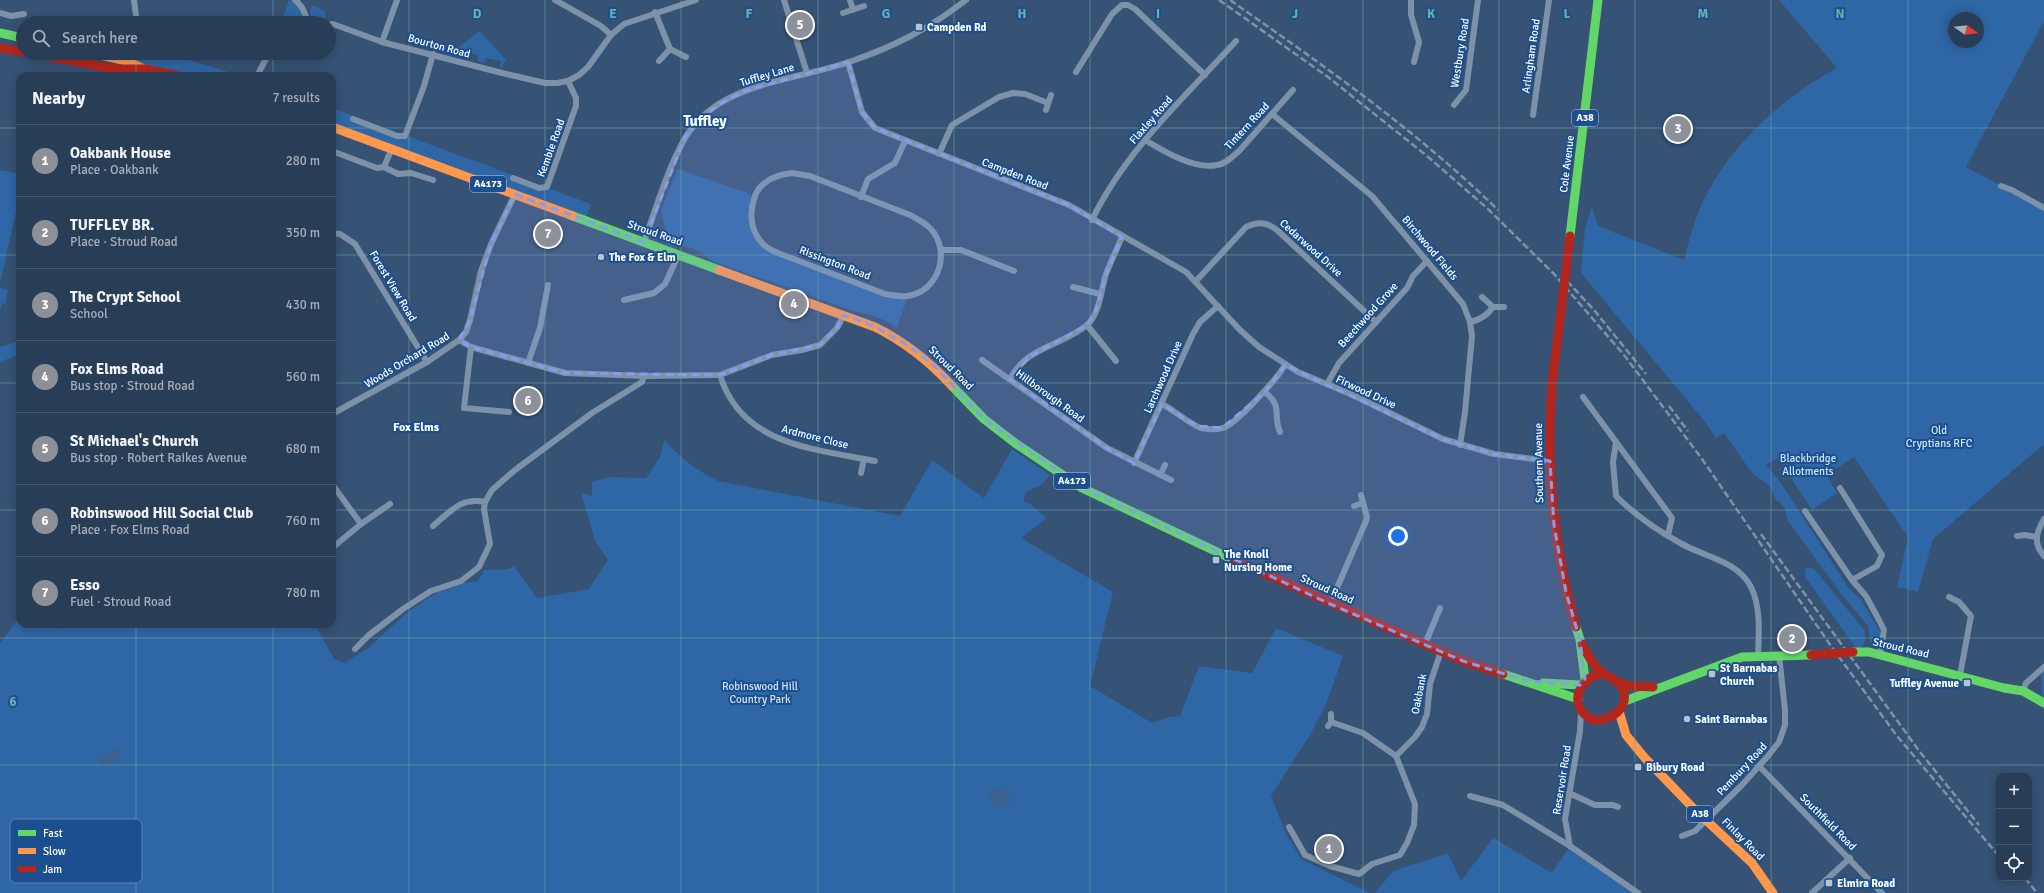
<!DOCTYPE html>
<html lang="en">
<head>
<meta charset="utf-8">
<style>
	body { margin:0; font-family:Signika,sans-serif; background:#344961; color:#f1f3f6 }
	.controls { position:absolute; right:12px; bottom:12px; display:grid; overflow:hidden; border-radius:8px; box-shadow:0 2px 10px #0003 }
	.controls button { width:36px; height:36px; display:grid; place-items:center; padding:0; border:0; border-bottom:1px solid #44576d; background:#283e57; color:#f1f3f6; font:20px sans-serif }
	.compass { position:absolute; left:1948px; top:12px; width:36px; height:36px; border-radius:50%; background:#283e57; box-shadow:0 2px 10px #0003; rotate:104deg }
	.you { position:absolute; left:1398px; top:536px; width:14px; height:14px; margin:-10px; border:3px solid #fff; border-radius:50%; background:#1a73e8; box-shadow:0 0 0 6px #1a73e833 }
	.badge { display:grid; place-items:center; width:26px; height:26px; border-radius:50%; background:#8c9099; color:#fff; font-size:13px; font-weight:700 }
	.pin { position:absolute; translate:-50% -50%; border:2px solid #fff; box-shadow:0 1px 4px #0006 }
	.list { margin:0; padding:0; list-style:none }
	h2 { display:flex; justify-content:space-between; align-items:center; height:52px; margin:0; padding:0 16px; font-size:17px }
	h2 small { font-size:13px; font-weight:400; color:#a5aeba }
	.list li { display:grid; grid-template-columns:26px 1fr auto; gap:12px; align-items:center; box-sizing:border-box; height:72px; padding:0 16px; border-top:1px solid #44576d }
	.list b { display:block; font-size:15px; white-space:nowrap }
	.list p { margin:0; font-size:13px; white-space:nowrap; color:#a5aeba }
	.list em { font-size:13px; font-style:normal; color:#a5aeba }
	.icon { flex:none; width:22px; height:22px; fill:none; stroke:currentColor; stroke-width:2; stroke-linecap:round; stroke-linejoin:round }
	.map { position:relative; flex:none; width:2044px; height:893px; overflow:hidden }
	.search { position:absolute; background:#283e57; box-shadow:0 2px 10px #0003; left:16px; top:16px; width:320px; height:44px; display:flex; align-items:center; gap:10px; box-sizing:border-box; padding:0 14px; border-radius:22px; color:#a5aeba; font-size:15px }
	.panel { position:absolute; background:#283e57; box-shadow:0 2px 10px #0003; left:16px; top:72px; width:320px; height:556px; border-radius:12px }
	.map>svg:first-child { display:block }
	.green { fill:#2f66a5; fill-rule:evenodd }
	.water { fill:#3b618d }
	.lines { fill:none; stroke-linecap:round; stroke-linejoin:round }
	.street { stroke:#7d92a8; stroke-width:6 }
	.fast { stroke:#63d668; stroke-width:9 }
	.slow { stroke:#ff974d; stroke-width:9 }
	.jam { stroke:#b3261e; stroke-width:9 }
	.rail { stroke:#7e92a7; stroke-width:2.5; stroke-dasharray:7 3; stroke-linecap:butt }
	.jam-bridge { stroke:#b3261e; stroke-width:9 }
	.marked { fill:#839eea; fill-opacity:0.2; stroke:#839eea; stroke-width:3; stroke-dasharray:8 5; stroke-linejoin:round }
	.grid { fill:none; stroke:#6fada8; stroke-width:1; stroke-opacity:0.55 }
	.poi-dot { fill:#b9c2ce; stroke:#1b4f8f; stroke-width:1.5 }
	.labels { text-anchor:middle; dominant-baseline:central; stroke-width:4; stroke-linejoin:round; paint-order:stroke }
	.shield { fill:#1b4f8f; stroke:#bbcadd; stroke-width:1 }
	.shield-label { font-size:10px; font-weight:bold; fill:#fff }
	.poi-label { font-size:11px; font-weight:bold; fill:#fff; stroke:#1b4f8f; text-anchor:start }
	.street-label { font-size:11px; fill:#fff; stroke:#1b4f8f }
	.park-label { font-size:11px; fill:#cfe3fa; stroke:#1b4f8f }
	.neighbourhood-label { font-size:12px; font-weight:bold; fill:#fff; stroke:#1b4f8f }
	.district-label { font-size:15px; font-weight:bold; fill:#fff; stroke:#1b4f8f }
	.key { fill:#1b4f8f; stroke:#5f84b1; stroke-width:1 }
	.key-label { font-size:11px; fill:#fff }
	.grid-label { font-size:13px; text-anchor:middle; font-weight:bold; fill:#6fada8; stroke:#1b4f8f; stroke-width:4; stroke-linejoin:round; paint-order:stroke }
</style>
</head>
<body>
<div class="map">
<svg width="2044" height="893" viewBox="0 0 2044 893">
	<rect width="100%" height="100%" fill="#365274"/>
	<g class="green">
		<path d="M289,0C297,4 306,13 302,23H281Z"/>
		<path d="M1779,0H2044V21L1966,167L2044,208V444L1933,539L1918,592L1897,587L1908,537L1854,457L1826,475L1837,493L1812,510L1778,458L1766,465L1779,480L1849,589L1861,600L1881,633V639L1876,646L1871,643L1868,626L1839,591L1788,521L1785,508L1776,500L1770,486L1752,473L1724,433L1716,438L1706,423L1581,273L1585,228L1592,207L1598,226L1684,260C1688,244 1692,228 1698,213C1724,150 1778,100 1837,68ZM1954,18H1978V42H1954Z"/>
		<path d="M313,5L325,11V20L316,21L310,17V11Z"/>
		<path d="M480,31L506,60L503,64V68L500,67L501,61L486,58L484,63L477,61L478,55L459,50L456,56L454,55L457,48Z"/>
		<path d="M91,53H165L235,74L258,73L261,76H179Z"/>
		<path d="M332,108L591,204L585,221L332,127Z"/>
		<path d="M678,169L751,194L752,226L764,245L885,294L908,296L897,328C883,318 870,314 853,311L710,260C699,247 683,246 668,244L661,210Z"/>
		<path d="M0,170L20,174V193L0,283Z"/>
		<path d="M0,288L8,290L5,304L2,303L0,311Z"/>
		<path d="M20,341V354L0,362V347Z"/>
		<path d="M664,440C682,459 695,469 718,481L900,516L932,460L984,498L1012,449L1050,475C1047,478 1044,483 1041,485C1031,492 1025,486 1024,502L1029,503L1047,518L1021,538L1113,592L1090,686L1152,723L1169,717L1180,716L1199,666L1252,673L1276,628L1343,656L1327,702L1310,735L1271,796L1286,834L1301,859L1370,893H0V644L19,617L20,624H47L58,629L62,624H315L334,659L344,663L368,648L409,611L439,591L463,583L478,581L484,570L509,569L514,566L537,598L589,589L608,560L595,541L581,493L592,496V482L608,477L646,478L660,457Z"/>
		<path d="M1807,567L1814,569L1821,577L1865,631V641L1862,648H1856L1810,584L1805,577V571Z"/>
		<path d="M2044,670V695L2042,694L2041,673Z"/>
		<path d="M1493,838L1552,873L1570,846L1638,893H1375L1393,871L1448,853L1461,881Z"/>
	</g>
	<g class="water">
		<path d="M117,748L120,755L114,762L101,769L98,761L100,757Z"/>
		<path d="M997,788C1005,789 1011,793 1012,801L1002,809L993,806L989,794L992,790Z"/>
	</g>
	<g class="lines">
		<g class="street">
			<path d="M134,0L137,23"/>
			<path d="M295,0C303,6 306,13 307,23"/>
			<path d="M555,0L601,26L611,35"/>
			<path d="M784,0L807,73"/>
			<path d="M850,0L853,10"/>
			<path d="M1411,0V15L1419,42L1414,62"/>
			<path d="M655,12L670,49L686,57"/>
			<path d="M0,13L11,16L24,14"/>
			<path d="M843,13L864,6"/>
			<path d="M329,25L333,24L382,42L502,73L545,83H557L568,81L579,75L588,67L611,35L624,24L696,0"/>
			<path d="M382,42L397,0"/>
			<path d="M659,61L670,49"/>
			<path d="M848,62L862,112L875,128L1069,205L1186,272L1240,330L1259,347L1298,372L1353,395L1443,439L1494,454L1550,461"/>
			<path d="M1076,72L1112,14L1122,5H1128L1135,9L1205,75"/>
			<path d="M257,76L269,53"/>
			<path d="M1454,105L1466,90L1478,0"/>
			<path d="M1046,110L1051,95"/>
			<path d="M1272,114L1372,196L1463,304L1470,322L1472,336L1465,412L1460,445"/>
			<path d="M1533,115L1549,0"/>
			<path d="M353,119L397,136H405L424,86L433,54"/>
			<path d="M1145,140C1163,151 1195,170 1217,165C1226,164 1233,156 1240,150L1293,90"/>
			<path d="M332,151L377,168L384,167L398,174L411,173L433,180"/>
			<path d="M939,154L952,125L999,97L1013,93L1025,94L1048,103"/>
			<path d="M384,167L392,148"/>
			<path d="M792,173L810,176L910,215C917,219 924,222 930,228C952,251 939,292 907,296C900,297 892,295 885,294C857,283 828,272 799,261C788,256 772,253 763,244C751,232 749,215 754,199C759,182 775,175 792,173Z"/>
			<path d="M513,178L539,188L547,187L576,106V98L568,81"/>
			<path d="M2001,186L2012,190L2044,208"/>
			<path d="M861,197L868,179L895,163L905,141"/>
			<path d="M1092,220C1125,151 1185,97 1236,41"/>
			<path d="M332,233L340,234L355,244L427,362"/>
			<path d="M644,242C656,208 667,170 685,138C718,82 794,81 849,62C893,47 929,29 966,0"/>
			<path d="M941,250H961L1014,271"/>
			<path d="M1196,281L1246,227C1259,221 1266,222 1277,230L1376,322"/>
			<path d="M1073,287L1100,294"/>
			<path d="M1482,297L1493,307H1504"/>
			<path d="M624,300L654,293L665,284L679,254"/>
			<path d="M1470,322C1480,320 1487,316 1493,307"/>
			<path d="M1087,325L1116,361"/>
			<path d="M459,340L471,347L565,373L644,376L720,375L772,355L802,350L820,345L837,328L844,315"/>
			<path d="M471,347L464,408L509,412"/>
			<path d="M982,360L1107,448L1171,480"/>
			<path d="M528,363L540,328L548,285"/>
			<path d="M720,375C741,445 814,449 875,461"/>
			<path d="M1010,379C1027,346 1062,346 1087,325C1100,314 1101,289 1106,274C1111,261 1117,249 1122,237"/>
			<path d="M1327,384L1339,363L1407,288L1413,276L1427,261"/>
			<path d="M1265,392C1284,408 1272,414 1280,432"/>
			<path d="M1583,397L1672,518L1668,535"/>
			<path d="M1162,404C1174,410 1189,424 1201,428C1207,429 1217,430 1223,428C1237,423 1277,379 1285,365"/>
			<path d="M332,414L427,362L459,340L466,332L470,320L481,271L491,244L515,194"/>
			<path d="M1616,442L1613,462L1616,496C1636,516 1658,531 1682,544C1705,557 1738,561 1751,587C1761,607 1759,634 1758,656"/>
			<path d="M1134,463L1193,334L1200,322L1218,306"/>
			<path d="M861,473L864,459"/>
			<path d="M1160,475L1165,465"/>
			<path d="M332,484L361,524L390,504"/>
			<path d="M1840,488L1882,555L1877,566L1852,580"/>
			<path d="M1354,506L1363,503"/>
			<path d="M1805,511L1852,580L1866,596L1879,620L1884,630L1880,654"/>
			<path d="M2044,519C2036,533 2033,543 2044,556"/>
			<path d="M433,526C451,511 461,497 485,502"/>
			<path d="M2017,536L2025,535L2036,537"/>
			<path d="M332,548L361,524"/>
			<path d="M1949,597L1959,602L1971,616L1960,675"/>
			<path d="M1330,604L1366,521L1367,517L1361,495"/>
			<path d="M1425,644L1440,608"/>
			<path d="M355,649L369,635L403,609L431,591L461,581L479,567L490,544L484,509L485,502L492,490L515,470L592,413L642,382L644,376"/>
			<path d="M2023,691L2026,683L2044,667"/>
			<path d="M1581,712L1580,731L1565,819L1570,846L1638,893"/>
			<path d="M1331,722L1363,733L1396,756"/>
			<path d="M1328,726L1331,722V714"/>
			<path d="M1759,766L1882,893"/>
			<path d="M1569,793L1595,805H1613L1618,807"/>
			<path d="M1470,796L1503,805L1570,846"/>
			<path d="M1289,827L1305,855L1330,866L1359,874L1372,864L1400,855L1407,843L1414,825L1415,804L1396,756L1415,737L1422,727L1427,714L1430,684L1441,651"/>
			<path d="M1682,836L1695,831L1741,786L1768,756L1779,742L1785,725V710L1779,655"/>
			<path d="M1812,893L1850,858"/>
		</g>
		<g class="fast">
			<path d="M0,33L23,38"/>
			<path d="M573,216L719,270"/>
			<path d="M1570,236L1598,0"/>
			<path d="M952,386L984,419L1015,443L1082,488L1234,560"/>
			<path d="M1576,627L1580,640L1585,679"/>
			<path d="M1853,652H1869L2004,688L2023,691L2044,703"/>
			<path d="M1503,674L1578,699"/>
			<path d="M1543,683L1580,685"/>
			<path d="M1625,701L1742,657L1811,655"/>
		</g>
		<g class="slow">
			<path d="M91,53L127,61L142,68"/>
			<path d="M332,127L573,216"/>
			<path d="M719,270L875,327C905,342 930,362 952,386"/>
			<path d="M1619,711L1626,735L1644,757L1694,809L1752,863L1773,893"/>
		</g>
		<g class="jam">
			<path d="M0,48L23,52"/>
			<path d="M30,53L115,69H145L179,76"/>
			<path d="M1560,319C1557,346 1552,374 1551,401C1547,478 1555,554 1576,627"/>
			<path d="M1234,560L1463,661L1503,674"/>
			<path d="M1582,644C1587,653 1591,663 1599,670C1605,676 1616,678 1621,686C1633,706 1611,722 1593,720C1567,707 1577,679 1602,673"/>
			<path d="M1617,682L1631,686L1653,687"/>
		</g>
		<g class="rail">
			<path d="M1219,0L1328,77L1427,156L1488,209L1554,274L1624,355L1702,459L1831,646L1897,736L1999,856"/>
			<path d="M1230,0C1323,65 1417,131 1498,210"/>
			<path d="M1567,281L1594,310L1646,374"/>
			<path d="M1669,406L1688,431"/>
			<path d="M1761,534L1920,752L1979,825"/>
			<path d="M2025,878L2037,893"/>
		</g>
		<g class="jam-bridge">
			<path d="M1560,319L1570,236"/>
			<path d="M1811,655L1853,652"/>
		</g>
	</g>
	<path class="marked" d="M848,62L862,112L875,128L1069,205L1122,237L1106,275L1096,310L1087,325L1029,357L1010,379L1107,448L1134,463L1162,404L1197,426L1222,428L1265,392L1285,365L1443,439L1494,454L1550,461L1554,525L1566,592L1580,640L1585,679L1580,685L1527,681L1463,661L1330,604L1082,488L984,419L931,363L907,345L875,327L844,315L837,328L820,345L772,355L720,375L565,373L471,347L459,340L470,320L491,244L515,194L644,242L685,137L701,118L721,103L745,91Z"/>
	<path class="grid" d="M136,0V23M273,0V23M409,0V893M545,0V893M681,0V893M818,0V893M954,0V893M1090,0V893M1226,0V893M1363,0V893M1499,0V893M1635,0V893M1771,0V893M1908,0V893M136,53V76M273,53V76M0,128H20M332,128H2044M0,255H20M332,255H2044M0,383H20M332,383H2044M0,510H20M332,510H2044M136,624V893M273,624V893M0,638H2044M0,765H2044"/>
	<g class="poi-dot">
		<rect x="915" y="23" width="8" height="8" rx="2"/>
		<circle cx="601" cy="257" r="4"/>
		<rect x="1212" y="556" width="8" height="8" rx="2"/>
		<rect x="1708" y="670" width="8" height="8" rx="2"/>
		<rect x="1963" y="679" width="8" height="8" rx="2"/>
		<circle cx="1687" cy="719" r="4"/>
		<rect x="1634" y="763" width="8" height="8" rx="2"/>
		<rect x="1825" y="879" width="8" height="8" rx="2"/>
	</g>
	<g class="labels">
		<g class="shield">
			<rect x="1572" y="110" width="26" height="16" rx="3"/>
			<rect x="470" y="176" width="36" height="16" rx="3"/>
			<rect x="1054" y="473" width="36" height="16" rx="3"/>
			<rect x="1687" y="806" width="26" height="16" rx="3"/>
		</g>
		<g class="shield-label">
			<text x="1585" y="118">A38</text>
			<text x="488" y="184">A4173</text>
			<text x="1072" y="481">A4173</text>
			<text x="1700" y="814">A38</text>
		</g>
		<g class="poi-label">
			<text x="927" y="27">Campden Rd</text>
			<text x="609" y="257">The Fox &amp; Elm</text>
			<text x="1224" y="554">The Knoll<tspan x="1224" dy="13">Nursing Home</tspan></text>
			<text x="1720" y="668">St Barnabas<tspan x="1720" dy="13">Church</tspan></text>
			<text x="1959" y="683" text-anchor="end">Tuffley Avenue</text>
			<text x="1695" y="719">Saint Barnabas</text>
			<text x="1646" y="767">Bibury Road</text>
			<text x="1837" y="883">Elmira Road</text>
		</g>
		<g class="street-label">
			<text transform="translate(439 46) rotate(15)">Bourton Road</text>
			<text transform="translate(1460 53) rotate(-81)">Westbury Road</text>
			<text transform="translate(1531 56) rotate(-82)">Arlingham Road</text>
			<text transform="translate(767 75) rotate(-17)">Tuffley Lane</text>
			<text transform="translate(1151 120) rotate(-49)">Flaxley Road</text>
			<text transform="translate(1247 126) rotate(-47)">Tintern Road</text>
			<text transform="translate(551 148) rotate(-70)">Kemble Road</text>
			<text transform="translate(1567 164) rotate(-83)">Cole Avenue</text>
			<text transform="translate(1015 174) rotate(21)">Campden Road</text>
			<text transform="translate(655 233) rotate(19)">Stroud Road</text>
			<text transform="translate(1311 248) rotate(42)">Cedarwood Drive</text>
			<text transform="translate(1430 248) rotate(50)">Birchwood Fields</text>
			<text transform="translate(835 263) rotate(21)">Rissington Road</text>
			<text transform="translate(393 286) rotate(59)">Forest View Road</text>
			<text transform="translate(1368 315) rotate(-48)">Beechwood Grove</text>
			<text transform="translate(407 360) rotate(-31)">Woods Orchard Road</text>
			<text transform="translate(951 368) rotate(44)">Stroud Road</text>
			<text transform="translate(1163 377) rotate(-66)">Larchwood Drive</text>
			<text transform="translate(1366 392) rotate(25)">Firwood Drive</text>
			<text transform="translate(1050 396) rotate(36)">Hillborough Road</text>
			<text transform="translate(815 437) rotate(14)">Ardmore Close</text>
			<text transform="translate(1539 463) rotate(-91)">Southern Avenue</text>
			<text transform="translate(1327 589) rotate(24)">Stroud Road</text>
			<text transform="translate(1901 648) rotate(13)">Stroud Road</text>
			<text transform="translate(1419 694) rotate(-79)">Oakbank</text>
			<text transform="translate(1742 769) rotate(-47)">Pembury Road</text>
			<text transform="translate(1562 780) rotate(-81)">Reservoir Road</text>
			<text transform="translate(1828 822) rotate(45)">Southfield Road</text>
			<text transform="translate(1743 839) rotate(45)">Finlay Road</text>
		</g>
		<g class="park-label">
			<text x="1939" y="430">Old<tspan x="1939" dy="13">Cryptians RFC</tspan></text>
			<text x="1808" y="458">Blackbridge<tspan x="1808" dy="13">Allotments</tspan></text>
			<text x="760" y="686">Robinswood Hill<tspan x="760" dy="13">Country Park</tspan></text>
		</g>
		<g class="neighbourhood-label">
			<text x="416" y="427">Fox Elms</text>
		</g>
		<g class="district-label">
			<text x="705" y="121">Tuffley</text>
		</g>
	</g>
	<rect x="10" y="819" width="132" height="64" rx="6" class="key"/>
	<rect x="18" y="830" width="18" height="6" fill="#63d668"/>
	<rect x="18" y="848" width="18" height="6" fill="#ff974d"/>
	<rect x="18" y="866" width="18" height="6" fill="#b3261e"/>
	<g class="key-label">
		<text x="43" y="837">Fast</text>
		<text x="43" y="855">Slow</text>
		<text x="43" y="873">Jam</text>
	</g>
	<g class="grid-label">
		<text x="477" y="18">D</text>
		<text x="613" y="18">E</text>
		<text x="749" y="18">F</text>
		<text x="886" y="18">G</text>
		<text x="1022" y="18">H</text>
		<text x="1158" y="18">I</text>
		<text x="1295" y="18">J</text>
		<text x="1431" y="18">K</text>
		<text x="1567" y="18">L</text>
		<text x="1703" y="18">M</text>
		<text x="1840" y="18">N</text>
		<text x="13" y="706">6</text>
	</g>
</svg>
<div class="controls">
<button>+</button>
<button>−</button>
<button><svg class="icon" aria-label="locate" viewBox="0 0 24 24"><circle cx="12" cy="12" r="6"/><path d="M12 2v4M12 18v4M2 12h4M18 12h4"/></svg></button>
</div>
<svg class="compass" viewBox="-18 -18 36 36"><path d="M0-13l5 13h-10z" fill="#e53935"/><path d="M0 13l5-13h-10z" fill="#a5aeba"/></svg>
<div class="you"></div>
<div class="pin badge" style="left:1329px;top:849px">1</div>
<div class="pin badge" style="left:1792px;top:639px">2</div>
<div class="pin badge" style="left:1678px;top:129px">3</div>
<div class="pin badge" style="left:794px;top:304px">4</div>
<div class="pin badge" style="left:800px;top:25px">5</div>
<div class="pin badge" style="left:528px;top:401px">6</div>
<div class="pin badge" style="left:548px;top:234px">7</div>
<div class="search"><svg class="icon" aria-label="search" viewBox="0 0 24 24"><circle cx="10" cy="10" r="6"/><path d="M15 15l6 6"/></svg>Search here</div>
<section class="panel">
<h2>Nearby<small>7 results</small></h2>
<ul class="list">
<li><span class="badge">1</span><div><b>Oakbank House</b><p>Place · Oakbank</p></div><em>280 m</em></li>
<li><span class="badge">2</span><div><b>TUFFLEY BR.</b><p>Place · Stroud Road</p></div><em>350 m</em></li>
<li><span class="badge">3</span><div><b>The Crypt School</b><p>School</p></div><em>430 m</em></li>
<li><span class="badge">4</span><div><b>Fox Elms Road</b><p>Bus stop · Stroud Road</p></div><em>560 m</em></li>
<li><span class="badge">5</span><div><b>St Michael's Church</b><p>Bus stop · Robert Raikes Avenue</p></div><em>680 m</em></li>
<li><span class="badge">6</span><div><b>Robinswood Hill Social Club</b><p>Place · Fox Elms Road</p></div><em>760 m</em></li>
<li><span class="badge">7</span><div><b>Esso</b><p>Fuel · Stroud Road</p></div><em>780 m</em></li>
</ul>
</section>
</div>
</body>
</html>
